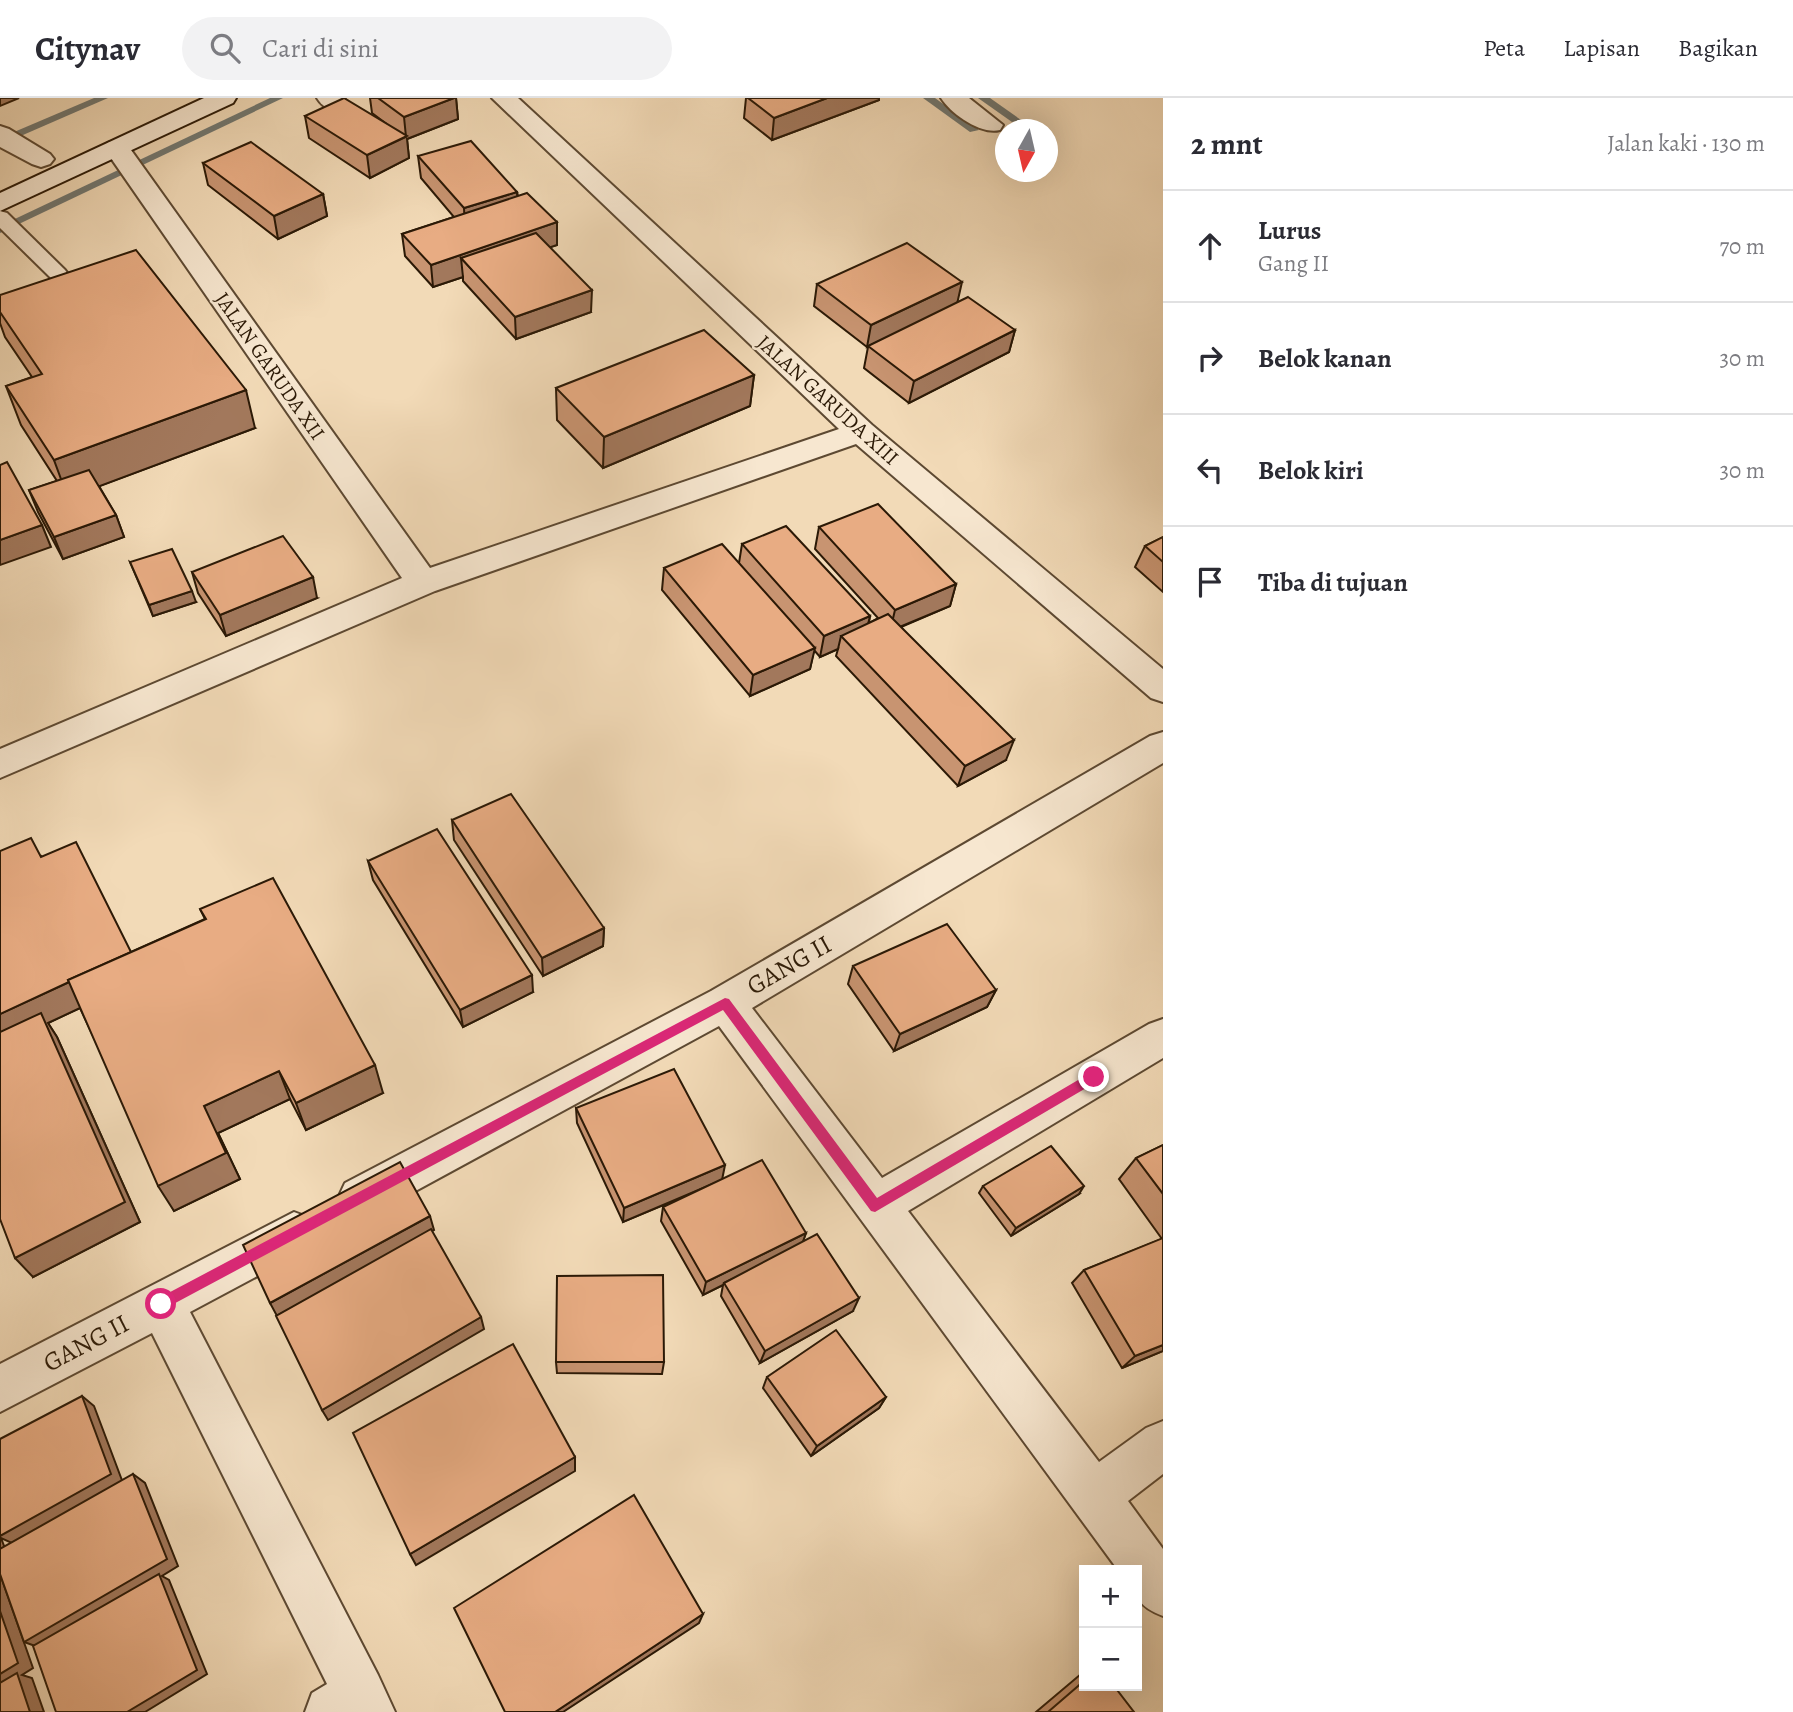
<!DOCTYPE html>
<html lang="id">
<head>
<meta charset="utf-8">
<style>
	body { margin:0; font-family:Alegreya,serif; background:#f2f2f3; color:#2b2b33 }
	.controls { position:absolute; right:21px; bottom:21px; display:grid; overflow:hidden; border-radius:0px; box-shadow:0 7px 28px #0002 }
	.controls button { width:63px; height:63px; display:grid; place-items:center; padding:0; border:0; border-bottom:2px solid #e1e1e2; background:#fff; color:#2b2b33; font:35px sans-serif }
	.compass { position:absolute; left:995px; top:21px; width:63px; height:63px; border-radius:50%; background:#fff; box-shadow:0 7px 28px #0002; rotate:188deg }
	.stop { position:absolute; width:21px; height:21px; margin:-16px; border:5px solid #db2777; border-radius:50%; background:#fff }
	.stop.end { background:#db2777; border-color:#fff; box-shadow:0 2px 7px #0008 }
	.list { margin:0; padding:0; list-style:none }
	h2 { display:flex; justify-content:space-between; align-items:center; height:91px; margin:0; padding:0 28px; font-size:30px }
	h2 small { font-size:23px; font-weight:400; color:#7c7c81 }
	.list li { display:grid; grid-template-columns:46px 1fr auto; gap:21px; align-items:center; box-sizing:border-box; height:112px; padding:0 28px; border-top:2px solid #e1e1e2 }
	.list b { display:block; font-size:26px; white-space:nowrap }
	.list p { margin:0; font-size:23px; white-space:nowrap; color:#7c7c81 }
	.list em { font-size:23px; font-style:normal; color:#7c7c81 }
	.icon { flex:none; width:38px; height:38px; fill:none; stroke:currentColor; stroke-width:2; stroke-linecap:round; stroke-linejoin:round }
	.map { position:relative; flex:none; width:1163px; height:1614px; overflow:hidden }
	header { display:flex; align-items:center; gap:42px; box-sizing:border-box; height:98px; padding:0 35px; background:#fff; border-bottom:2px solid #e1e1e2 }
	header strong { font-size:33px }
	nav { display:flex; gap:38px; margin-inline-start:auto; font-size:24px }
	.search { width:490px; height:63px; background:#f2f2f3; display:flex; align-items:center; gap:18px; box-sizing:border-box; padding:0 24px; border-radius:38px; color:#7c7c81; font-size:26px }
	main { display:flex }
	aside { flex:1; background:#fff }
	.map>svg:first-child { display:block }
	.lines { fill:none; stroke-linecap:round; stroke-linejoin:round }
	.stream { fill:#717872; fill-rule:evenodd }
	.service-casing { stroke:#5d4932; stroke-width:4 }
	.minor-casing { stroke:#5d4932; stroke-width:4 }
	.secondary-casing { stroke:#2b1906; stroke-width:4 }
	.service { fill:#f7e7d0; fill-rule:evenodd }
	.minor { fill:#f7e7d0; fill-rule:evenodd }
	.secondary { fill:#f7e7d0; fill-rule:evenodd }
	.wall { fill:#c89471; stroke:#2b1906; stroke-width:2 }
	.shaded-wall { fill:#a2785c; stroke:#2b1906; stroke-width:2 }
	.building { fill:#e8ac83; stroke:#2b1906; stroke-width:2 }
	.route { fill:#db2777 }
	.labels { text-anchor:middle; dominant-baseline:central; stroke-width:5; stroke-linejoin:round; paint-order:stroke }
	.far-street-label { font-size:21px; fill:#2b1906; stroke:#f7e7d0 }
	.street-label { font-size:26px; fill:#2b1906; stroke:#f7e7d0 }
</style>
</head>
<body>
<header>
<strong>Citynav</strong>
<div class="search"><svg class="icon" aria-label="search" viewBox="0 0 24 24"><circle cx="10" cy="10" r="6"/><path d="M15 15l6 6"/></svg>Cari di sini</div>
<nav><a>Peta</a><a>Lapisan</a><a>Bagikan</a></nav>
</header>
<main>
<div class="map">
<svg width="1163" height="1614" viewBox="0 0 1163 1614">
	<rect width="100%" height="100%" fill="#f2dab7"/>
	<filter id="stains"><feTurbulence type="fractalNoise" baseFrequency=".00286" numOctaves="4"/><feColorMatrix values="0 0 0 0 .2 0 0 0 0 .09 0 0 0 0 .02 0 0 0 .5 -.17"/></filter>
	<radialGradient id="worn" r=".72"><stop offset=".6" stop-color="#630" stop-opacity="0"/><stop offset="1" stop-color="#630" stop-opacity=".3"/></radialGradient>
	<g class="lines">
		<g class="stream">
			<path d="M94,0H108L0,47V40Z"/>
			<path d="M270,0H283L0,135V128Z"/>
			<path d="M923,0H935L979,32L970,34Z"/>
			<path d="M978,0H990L1021,22L1012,24Z"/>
		</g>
		<g class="service-casing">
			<path id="service" d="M0,113L7,115L65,172L68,176L65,180H51L0,130Z"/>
		</g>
		<g class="minor-casing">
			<g id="minor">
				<path d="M317,0H344L347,5L344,10C331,13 324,11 317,0Z"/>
				<path d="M492,0H518L872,327L1163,571V604L1151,600L856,346L435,493L0,680V651L402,480L104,50L108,45L117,42L126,45L430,470L839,331Z"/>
				<path d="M941,0H969L1003,27L1000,32C981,37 951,16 941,0Z"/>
				<path d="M0,28L9,31L50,56L54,61L50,66L41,69L32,66L0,49Z"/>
				<path d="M1163,634V665L752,910L882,1080L1149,926L1163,921V960L908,1113L1099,1364L1146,1330L1163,1323V1376L1128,1403L1163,1451V1518C1135,1507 1137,1500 1137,1472H1118L719,928L375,1115L360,1121L345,1115L338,1100L345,1085L711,893L1150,638Z"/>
				<path d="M294,1114L310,1120L316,1135L310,1150L190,1214L378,1577L395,1614H305L312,1595L327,1586L152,1235L0,1314V1266Z"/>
			</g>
		</g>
		<g class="secondary-casing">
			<path id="secondary" d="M204,0H236L233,5L0,113V95Z"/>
		</g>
		<use href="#service" class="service"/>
		<use href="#minor" class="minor"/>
		<use href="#secondary" class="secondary"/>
	</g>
	<g class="wall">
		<path d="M370,0H456L458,21L407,41L409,60L370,80L309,40L305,18L384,24L372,15Z"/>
		<path d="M746,0H879V2L772,42L744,20Z"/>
		<path d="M418,58L517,94L518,98L557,124V147L550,149L591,214L516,241L463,183V179L433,189L405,158L402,136L454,119L421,80Z"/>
		<path d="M203,65L323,96L327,118L278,141L208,87Z"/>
		<path d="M817,186L957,205L1015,232L1009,254L909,305L864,270L868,249H867L814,208Z"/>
		<path d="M0,197L255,330L99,388L116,417L124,439L63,461L38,414L29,392L57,383L21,327L6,288L32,279L5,239L0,225Z"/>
		<path d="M754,277L750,308L603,370L557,322L556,290Z"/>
		<path d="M819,429L956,486L950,508L901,529L1006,662L958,688L836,558L838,551L820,559L814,552L810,571L750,598L662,492L664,470L739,465L742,446L870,518L869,525L878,520L815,451Z"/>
		<path d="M1163,439V494L1135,469L1145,448Z"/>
		<path d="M130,464L196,504L153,518Z"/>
		<path d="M192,474L317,500L226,538L198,495Z"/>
		<path d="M452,722L604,830L603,848L543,878L454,742Z"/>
		<path d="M42,759L131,854L205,821L200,811L383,995L306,1032L290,1001L218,1035L240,1081L174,1113L80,910L48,925L57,939L140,1124L33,1179Z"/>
		<path d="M368,763L533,894L463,929L373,782Z"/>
		<path d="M853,868L996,892L987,909L894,953L848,886Z"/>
		<path d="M576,1010L722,1081L806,1135L803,1143L853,1213L760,1265L721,1198L723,1187L703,1197L661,1123L663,1109L697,1093L623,1124L577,1025Z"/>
		<path d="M1163,1047V1253L1122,1270L1072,1185L1084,1172L1162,1141L1119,1081L1136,1060Z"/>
		<path d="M983,1088L1079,1096L1011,1138L979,1095Z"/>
		<path d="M556,1264H664L662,1276L557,1275Z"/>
		<path d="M767,1279L886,1299L879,1310L811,1358L763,1290Z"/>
		<path d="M1084,1574V1588L1134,1614H1036L1081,1576Z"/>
	</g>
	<g class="shaded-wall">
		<path d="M0,0H19L0,8Z"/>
		<path d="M454,0H456L458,21L407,41L409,60L370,80L367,57L406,39L404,19Z"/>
		<path d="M827,0H879V2L772,42L774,20Z"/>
		<path d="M517,94L518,116L465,132L464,110Z"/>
		<path d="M323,96L327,118L278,141L274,118Z"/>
		<path d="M557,124V147L475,175L461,160L463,179L433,189L431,167Z"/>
		<path d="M962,184L957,206L867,249L871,227Z"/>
		<path d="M592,192L591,214L516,241L515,219Z"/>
		<path d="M1015,232L1009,254L909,305L914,283Z"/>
		<path d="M754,277L750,308L603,370L604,339Z"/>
		<path d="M246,292L255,330L68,400L54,362Z"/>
		<path d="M116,417L124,439L63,461L54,439Z"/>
		<path d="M42,427L51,449L0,467V442Z"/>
		<path d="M313,479L317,500L226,538L220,517Z"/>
		<path d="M956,486L950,508L890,533L895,512Z"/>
		<path d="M192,493L196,504L153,518L149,507Z"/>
		<path d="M870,518L865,539L841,538L838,551L820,559L824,538Z"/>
		<path d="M815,550L810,571L750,598L753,577Z"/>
		<path d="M1014,642L1006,662L958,688L965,668Z"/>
		<path d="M604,830L603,848L543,878L542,860Z"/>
		<path d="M132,855L144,880L48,925L57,939L140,1124L33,1179L15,1160L0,948V916Z"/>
		<path d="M532,877L533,894L463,929L460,912Z"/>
		<path d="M996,892L987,909L894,953L900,936Z"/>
		<path d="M375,967L383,995L306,1032L296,1005Z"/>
		<path d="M279,973L290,1001L218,1035L240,1081L174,1113L158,1088L204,1008Z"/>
		<path d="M725,1067L722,1082L623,1124L624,1110Z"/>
		<path d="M1084,1088L1079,1096L1011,1138L1016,1130Z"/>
		<path d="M430,1118L434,1132L277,1218L270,1205Z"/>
		<path d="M806,1135L801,1149L724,1185L723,1187L703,1197L706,1184Z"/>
		<path d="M859,1200L853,1213L760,1265L765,1253Z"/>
		<path d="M481,1219L484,1231L328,1322L322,1312Z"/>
		<path d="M1163,1247V1253L1122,1270L1135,1258Z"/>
		<path d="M82,1298L94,1308L123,1385L14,1446L1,1440L8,1458L0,1463V1436Z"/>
		<path d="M886,1299L879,1310L811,1358L817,1348Z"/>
		<path d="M575,1359V1373L416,1467L410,1456Z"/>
		<path d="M133,1376L145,1385L178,1468L162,1478L169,1482L207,1576L145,1614H127L38,1549L24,1544Z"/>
		<path d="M0,1476L33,1570L22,1577L32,1580L44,1614H30L0,1589Z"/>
		<path d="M703,1516L699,1525L563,1614H555Z"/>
	</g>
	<g class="building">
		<path d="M344,0L407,38L367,57L305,18Z"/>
		<path d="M378,0H454L404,19Z"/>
		<path d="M748,0H827L774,20Z"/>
		<path d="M471,43L517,94L464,110L418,58Z"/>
		<path d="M251,44L323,96L274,118L203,65Z"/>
		<path d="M527,95L557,124L431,167L402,136Z"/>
		<path d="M536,135L592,192L515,219L461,160Z"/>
		<path d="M907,145L962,184L871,227L817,186Z"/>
		<path d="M136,152L246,292L54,362L6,288L42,276L0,214V197Z"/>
		<path d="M968,199L1015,232L914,283L868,248Z"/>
		<path d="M704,232L754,277L604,339L556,290Z"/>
		<path d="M7,364L42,427L0,442V367Z"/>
		<path d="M89,372L116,417L54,439L29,392Z"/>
		<path d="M878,406L956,486L895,512L819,429Z"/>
		<path d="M786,428L870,518L824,538L742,446Z"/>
		<path d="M283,438L313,479L220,517L192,474Z"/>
		<path d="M1163,439V464L1145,448Z"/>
		<path d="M722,446L815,550L753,577L664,470Z"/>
		<path d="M172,451L192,493L149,507L130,464Z"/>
		<path d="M888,516L1014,642L965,668L841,538Z"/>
		<path d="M511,696L604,830L542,860L452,722Z"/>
		<path d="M437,731L532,877L460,912L368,763Z"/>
		<path d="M31,740L41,759L76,744L131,854L68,882L69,884L0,916V753Z"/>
		<path d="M273,780L375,967L296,1005L279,973L204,1008L226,1055L158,1088L68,882L206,821L200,811Z"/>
		<path d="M947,826L996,892L900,936L853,868Z"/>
		<path d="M41,915L125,1104L15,1160L0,1121V934Z"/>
		<path d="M674,971L725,1067L624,1110L576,1010Z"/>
		<path d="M1163,1047V1096L1136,1060Z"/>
		<path d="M1051,1048L1084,1088L1016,1130L983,1088Z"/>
		<path d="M762,1062L806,1135L706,1184L663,1109Z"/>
		<path d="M400,1064L430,1118L270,1205L243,1147Z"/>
		<path d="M431,1131L481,1219L322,1312L276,1218Z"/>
		<path d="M817,1136L859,1200L765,1253L724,1185Z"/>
		<path d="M1163,1140V1247L1135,1258L1084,1172Z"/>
		<path d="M663,1177L664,1264H556L557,1178Z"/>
		<path d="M836,1232L886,1299L817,1348L767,1279Z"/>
		<path d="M513,1246L575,1359L410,1456L353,1335Z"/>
		<path d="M82,1298L111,1376L0,1438V1341Z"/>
		<path d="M133,1376L167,1461L24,1544L0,1476V1451Z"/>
		<path d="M634,1397L703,1516L555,1614H505L454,1510Z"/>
		<path d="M159,1476L197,1572L127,1614H56L33,1548Z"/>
		<path d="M0,1513L18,1565L0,1576Z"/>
		<path d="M17,1575L30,1614H0V1585Z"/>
		<path d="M1084,1583V1588H1114L1134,1614H1048Z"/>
	</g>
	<path class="route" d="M725,900L729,901L877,1100L1090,975H1098L1100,979L1098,983L875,1114L871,1113L723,912L166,1210H157V1201Z"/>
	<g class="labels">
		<g class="far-street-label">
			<text transform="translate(270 268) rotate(55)">JALAN GARUDA XII</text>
			<text transform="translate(828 302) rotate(42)">JALAN GARUDA XIII</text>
		</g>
		<g class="street-label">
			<text transform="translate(789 867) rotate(-30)">GANG II</text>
			<text transform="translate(86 1245) rotate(-28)">GANG II</text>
		</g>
	</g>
	<rect width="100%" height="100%" filter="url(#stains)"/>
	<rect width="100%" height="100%" fill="url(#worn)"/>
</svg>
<div class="controls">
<button>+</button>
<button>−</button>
</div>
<svg class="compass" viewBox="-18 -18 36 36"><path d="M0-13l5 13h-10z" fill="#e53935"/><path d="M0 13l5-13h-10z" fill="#7c7c81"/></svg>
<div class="stop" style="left:161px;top:1206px"></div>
<div class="stop end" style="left:1094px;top:979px"></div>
</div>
<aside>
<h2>2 mnt<small>Jalan kaki · 130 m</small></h2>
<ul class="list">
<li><svg class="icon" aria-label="ahead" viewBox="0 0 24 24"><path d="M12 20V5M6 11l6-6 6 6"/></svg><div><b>Lurus</b><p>Gang II</p></div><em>70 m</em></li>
<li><svg class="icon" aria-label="right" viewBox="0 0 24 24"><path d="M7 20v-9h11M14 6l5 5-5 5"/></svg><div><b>Belok kanan</b></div><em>30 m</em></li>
<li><svg class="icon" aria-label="left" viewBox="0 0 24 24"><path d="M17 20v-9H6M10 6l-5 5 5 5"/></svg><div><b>Belok kiri</b></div><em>30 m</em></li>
<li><svg class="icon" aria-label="arrive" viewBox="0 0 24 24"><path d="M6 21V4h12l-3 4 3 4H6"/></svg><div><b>Tiba di tujuan</b></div></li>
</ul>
</aside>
</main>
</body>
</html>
